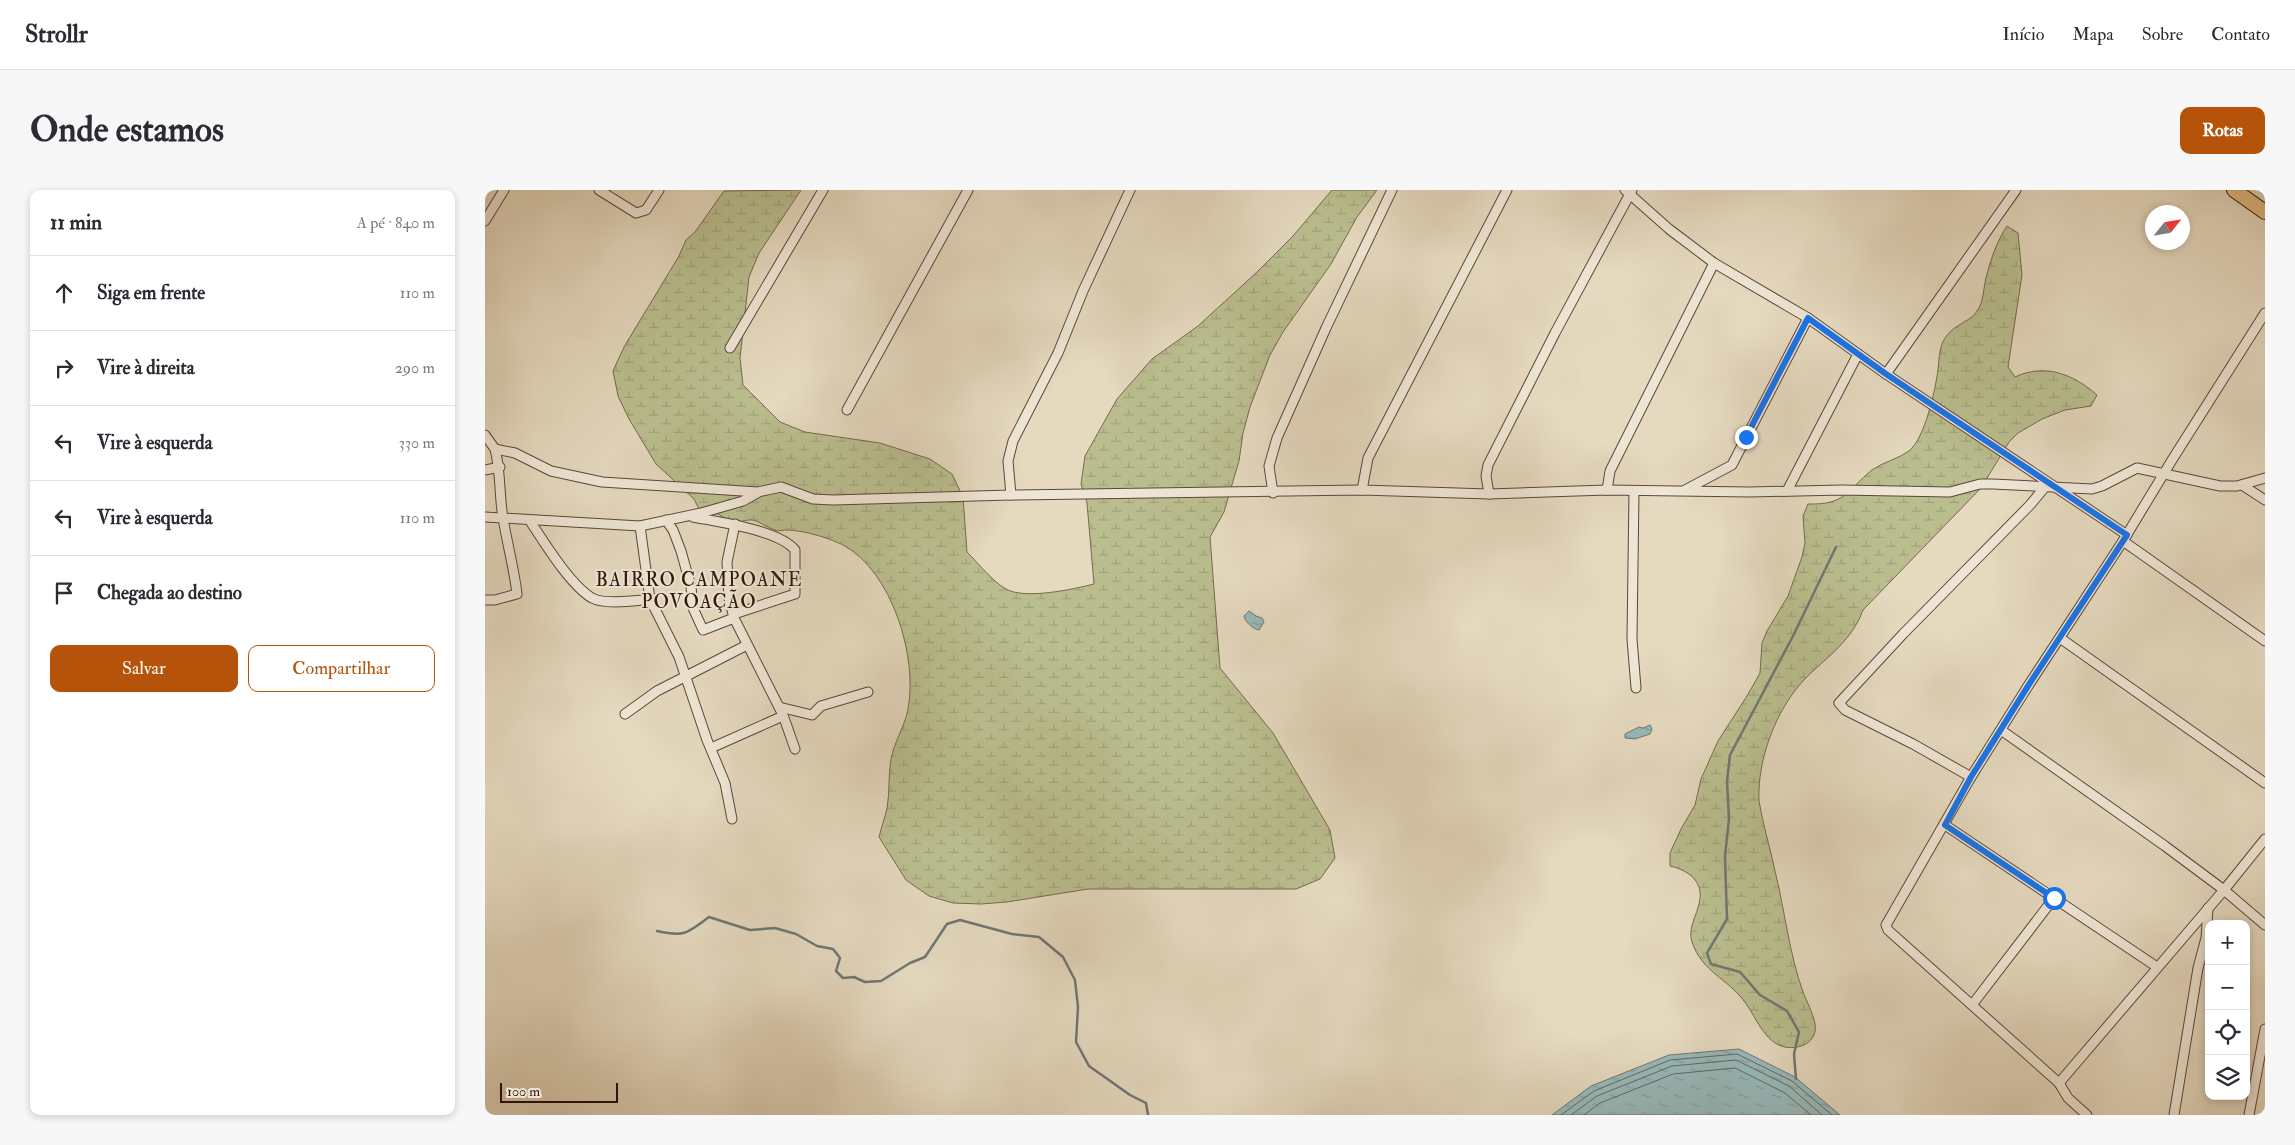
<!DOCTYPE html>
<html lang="pt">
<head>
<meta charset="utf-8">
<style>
	body { margin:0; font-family:"IM FELL Double Pica",serif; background:#f7f7f7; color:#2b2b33 }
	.controls { position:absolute; right:15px; bottom:15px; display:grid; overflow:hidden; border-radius:10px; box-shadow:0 2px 8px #0003 }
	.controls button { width:45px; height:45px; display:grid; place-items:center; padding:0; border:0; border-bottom:1px solid #e1e1e2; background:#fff; color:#2b2b33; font:25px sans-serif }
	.compass { position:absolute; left:1660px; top:15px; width:45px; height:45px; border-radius:50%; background:#fff; box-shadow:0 2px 8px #0003; rotate:59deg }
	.scale { position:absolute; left:15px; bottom:12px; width:118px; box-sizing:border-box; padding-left:5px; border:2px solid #31150a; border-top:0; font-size:14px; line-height:18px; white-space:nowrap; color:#31150a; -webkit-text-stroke:4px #eee6d5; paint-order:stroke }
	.stop { position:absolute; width:15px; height:15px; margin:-11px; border:4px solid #1a73e8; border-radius:50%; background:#fff }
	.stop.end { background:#1a73e8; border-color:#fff; box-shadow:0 1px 5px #0008 }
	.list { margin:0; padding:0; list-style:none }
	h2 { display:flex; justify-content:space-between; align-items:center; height:65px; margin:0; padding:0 20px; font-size:21px }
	h2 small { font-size:16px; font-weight:400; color:#7c7c81 }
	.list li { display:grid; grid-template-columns:32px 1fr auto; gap:15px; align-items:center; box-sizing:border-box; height:75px; padding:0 20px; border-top:1px solid #e1e1e2 }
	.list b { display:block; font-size:19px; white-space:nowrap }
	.list em { font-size:16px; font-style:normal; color:#7c7c81 }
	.actions { display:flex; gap:10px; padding:15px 20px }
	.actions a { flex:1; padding:11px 0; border:1px solid #b45309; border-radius:10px; text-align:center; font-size:18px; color:#b45309 }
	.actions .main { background:#b45309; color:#fff }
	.icon { flex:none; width:28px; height:28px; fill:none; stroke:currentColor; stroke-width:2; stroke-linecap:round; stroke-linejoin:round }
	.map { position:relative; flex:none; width:1780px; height:925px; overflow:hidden; border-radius:10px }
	header { display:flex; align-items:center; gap:30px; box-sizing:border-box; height:70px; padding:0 25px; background:#fff; border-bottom:1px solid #e1e1e2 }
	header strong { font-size:24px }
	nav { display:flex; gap:28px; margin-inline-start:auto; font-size:18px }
	.intro { display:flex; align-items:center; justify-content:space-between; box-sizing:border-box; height:120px; padding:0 30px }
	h1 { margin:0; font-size:35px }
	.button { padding:12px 22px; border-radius:10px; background:#b45309; color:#fff; font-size:18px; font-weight:700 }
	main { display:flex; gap:30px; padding:0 30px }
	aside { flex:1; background:#fff; border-radius:10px; box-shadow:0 2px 8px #0003 }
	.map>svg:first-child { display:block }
	.wetland { fill:url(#wetland-marsh); stroke:#766a4c }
	.water { fill:url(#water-ripples); stroke:#6f7774 }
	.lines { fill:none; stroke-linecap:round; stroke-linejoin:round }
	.shore { stroke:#646762; stroke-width:1 }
	.stream { stroke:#6f7774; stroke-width:2.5 }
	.street-casing { stroke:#5e4637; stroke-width:11 }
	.primary-casing { stroke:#31150a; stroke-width:16 }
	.street { stroke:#eee6d5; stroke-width:9 }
	.primary { stroke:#e2bc80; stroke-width:14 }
	.route { stroke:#1a73e8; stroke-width:6 }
	.labels { text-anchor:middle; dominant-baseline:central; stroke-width:4; stroke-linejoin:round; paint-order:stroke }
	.neighbourhood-label { font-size:19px; letter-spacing:1px; fill:#31150a; stroke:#eee6d5 }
</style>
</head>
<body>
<header>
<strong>Strollr</strong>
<nav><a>Início</a><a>Mapa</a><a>Sobre</a><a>Contato</a></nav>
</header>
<div class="intro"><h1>Onde estamos</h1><a class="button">Rotas</a></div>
<main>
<aside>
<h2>11 min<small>A pé · 840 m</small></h2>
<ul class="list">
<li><svg class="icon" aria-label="ahead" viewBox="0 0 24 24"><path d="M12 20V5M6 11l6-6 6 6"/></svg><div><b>Siga em frente</b></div><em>110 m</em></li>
<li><svg class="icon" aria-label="right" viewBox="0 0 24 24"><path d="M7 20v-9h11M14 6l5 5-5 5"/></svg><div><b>Vire à direita</b></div><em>290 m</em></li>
<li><svg class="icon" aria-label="left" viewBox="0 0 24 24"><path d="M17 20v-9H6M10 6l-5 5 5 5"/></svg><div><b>Vire à esquerda</b></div><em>330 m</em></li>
<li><svg class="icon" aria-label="left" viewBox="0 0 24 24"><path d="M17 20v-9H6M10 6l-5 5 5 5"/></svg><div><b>Vire à esquerda</b></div><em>110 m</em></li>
<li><svg class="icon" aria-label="arrive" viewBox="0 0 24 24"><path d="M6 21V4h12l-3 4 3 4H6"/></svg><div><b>Chegada ao destino</b></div></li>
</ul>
<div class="actions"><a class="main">Salvar</a><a>Compartilhar</a></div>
</aside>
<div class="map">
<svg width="1780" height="925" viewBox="0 0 1780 925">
	<defs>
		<pattern id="wetland-marsh" width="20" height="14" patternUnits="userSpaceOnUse" patternTransform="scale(1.25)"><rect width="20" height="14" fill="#babe8f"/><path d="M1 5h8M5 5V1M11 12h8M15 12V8" fill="none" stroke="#a0a27a"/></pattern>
		<pattern id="water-ripples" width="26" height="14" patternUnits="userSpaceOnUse" patternTransform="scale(1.25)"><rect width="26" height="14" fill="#98b9ba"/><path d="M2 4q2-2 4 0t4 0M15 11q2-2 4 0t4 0" fill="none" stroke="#839e9f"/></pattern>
	</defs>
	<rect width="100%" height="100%" fill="#e5d9bf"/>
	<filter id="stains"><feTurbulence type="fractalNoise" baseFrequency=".004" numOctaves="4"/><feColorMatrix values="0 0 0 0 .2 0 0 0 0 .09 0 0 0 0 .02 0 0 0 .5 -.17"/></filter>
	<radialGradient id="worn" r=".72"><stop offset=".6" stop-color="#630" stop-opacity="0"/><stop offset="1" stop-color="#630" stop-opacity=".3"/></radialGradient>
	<g class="wetland">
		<path d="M316,0L274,63L264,87L255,168L258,195L295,232L320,242L395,253L445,269L467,284L478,307L482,362C494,374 507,391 521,399C540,410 589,399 609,394L602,313L596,294L600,266L632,209L667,169L713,136L771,83L808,46L847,0H892L872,27L846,74L798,142L785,165L765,217L758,243L754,271L739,322L725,347L735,478L788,543L845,640L850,668L835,689L811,699H603L522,712L496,714L468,713L444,706L421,690L394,647C396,638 400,628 402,618C405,602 403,585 406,569C409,552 420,536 423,519C433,467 407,381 358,355C342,347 309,337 293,341C272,335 273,324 250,334L233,324L216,323L209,309L171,274L144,229L133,206L128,181L139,157L194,66L201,50L210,42L239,1Z"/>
		<path d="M1522,36L1533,43L1537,85L1523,177L1530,187C1560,173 1588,184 1612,205L1606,216L1580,220L1557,229L1533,243L1524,252L1496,298L1378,420C1369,446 1348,463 1328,481C1294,511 1272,566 1274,611C1278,635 1285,657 1290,681C1300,721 1304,763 1318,802C1322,812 1328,823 1330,834C1333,852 1315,860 1300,857C1279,853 1271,826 1259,811C1243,789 1217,782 1207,752C1201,734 1220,716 1214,697C1209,684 1197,679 1185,676V663L1196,639L1210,615L1216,589L1233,551L1262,506L1275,483L1277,453L1282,441L1303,406L1317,367L1320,353L1318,326L1323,314C1361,315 1361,301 1387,280C1398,272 1413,269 1424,261C1440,248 1450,201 1453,180C1454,171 1454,162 1457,154C1465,134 1485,133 1492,121C1499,111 1498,100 1501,88C1505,71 1512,51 1522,36Z"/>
	</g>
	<g class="water">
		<path d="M764,421L771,426L777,428L779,432L774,440C768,439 760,432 759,426Z"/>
		<path d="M1165,535L1167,539L1165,544L1150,549L1140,548V544L1154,537L1158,538Z"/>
		<path d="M1254,859L1310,887L1355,925H1067L1106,896L1184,865Z"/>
	</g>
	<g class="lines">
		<g class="shore">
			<path d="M1076,925L1109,901L1185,870L1252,864L1307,891L1347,925"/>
			<path d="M1086,925L1112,906L1187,876L1251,870L1304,896L1337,925"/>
			<path d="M1099,925L1115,913L1188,884L1250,878L1300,903L1326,925"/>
		</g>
		<g class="stream">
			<path d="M172,741C200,747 201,744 224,727L265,740L290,738L311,744L332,756L348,759L355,768L351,781L358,788L369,787L380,792L396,791L425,773L440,767L462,734L475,730L527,744L554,747L578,767L590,790L593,817L591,852L604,876L645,905L661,913L663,925"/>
			<path d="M1311,889L1309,864L1314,842L1302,821L1275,805L1255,782L1226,774L1222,763L1242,729L1240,666L1244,629L1242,591L1245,565L1308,446L1351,357"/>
		</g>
		<g class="street-casing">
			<g id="street">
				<path d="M114,0L151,23L161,20L174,0"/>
				<path d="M1140,0L1184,39L1229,73L1323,128L1401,184L1642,345"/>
				<path d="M0,31L19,0"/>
				<path d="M245,158L338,0"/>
				<path d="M1401,184L1531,0"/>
				<path d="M362,220L483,0"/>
				<path d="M0,245L10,259L30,263L66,281L117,292L273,302L296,297L328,309L348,310L526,305L877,300L1004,304L1122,300L1265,302L1356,300L1465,302L1495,294H1508L1607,299L1617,296L1652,278L1735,296H1752L1780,288"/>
				<path d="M0,280L15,277"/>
				<path d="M1757,295L1780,310"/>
				<path d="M877,300L883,268L1022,0"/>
				<path d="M1122,300L1125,281L1229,73"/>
				<path d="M1200,300L1247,275L1323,128"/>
				<path d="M1149,301L1147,449L1151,498"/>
				<path d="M1302,301L1373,164"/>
				<path d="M788,303L784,276L792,248L841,138L907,0"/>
				<path d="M1004,304L1001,286L1003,275L1070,143L1147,0"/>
				<path d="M526,305L523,271L528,251L573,163L598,101L645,0"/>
				<path d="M0,327L155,336L216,323L258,311L272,303"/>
				<path d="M208,327C233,332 294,340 310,360V404L249,424"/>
				<path d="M181,330L188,340L196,361L206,397L208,418L218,440L249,428"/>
				<path d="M45,331C59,352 85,395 107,408C120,415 150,411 165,409"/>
				<path d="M250,334L242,372L244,408L249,428L298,525L310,559"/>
				<path d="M155,336L165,409L194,467L222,550L240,593L247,629"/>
				<path d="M1638,351L1780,451"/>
				<path d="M0,410H10L32,404C29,378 22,353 18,328C14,305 16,282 10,259"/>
				<path d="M1575,448L1780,593"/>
				<path d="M294,517L327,525L336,516L383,502"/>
				<path d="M140,524L172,501L262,455"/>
				<path d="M1516,540L1680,656L1739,700L1780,735"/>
				<path d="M226,558L298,526"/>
				<path d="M1486,587L1428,554L1360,520L1354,513L1418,444L1545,315L1560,297"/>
				<path d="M1460,635L1672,777"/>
				<path d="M1487,815L1569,708"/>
				<path d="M1574,893L1739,700L1780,649"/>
				<path d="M1602,925L1583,908L1574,893L1403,740L1401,735L1486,587L1543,496L1638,351L1687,270L1780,123"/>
				<path d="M1689,925L1713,778L1721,748L1723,718"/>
				<path d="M1764,925L1780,839"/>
			</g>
		</g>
		<g class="primary-casing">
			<path id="primary" d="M1749,0L1780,22"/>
		</g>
		<use href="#street" class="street"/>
		<use href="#primary" class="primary"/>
	</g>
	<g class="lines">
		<path class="route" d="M1261,247L1323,128L1401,184L1642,345L1543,496L1486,587L1460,635L1569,708"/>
	</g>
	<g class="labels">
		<g class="neighbourhood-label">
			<text x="214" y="390">BAIRRO CAMPOANE<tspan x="214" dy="22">POVOAÇÃO</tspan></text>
		</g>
	</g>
	<rect width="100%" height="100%" filter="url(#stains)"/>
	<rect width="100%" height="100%" fill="url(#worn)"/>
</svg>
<div class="controls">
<button>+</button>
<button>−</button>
<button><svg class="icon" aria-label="locate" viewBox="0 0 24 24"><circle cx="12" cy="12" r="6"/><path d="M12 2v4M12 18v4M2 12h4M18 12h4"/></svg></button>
<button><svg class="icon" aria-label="layers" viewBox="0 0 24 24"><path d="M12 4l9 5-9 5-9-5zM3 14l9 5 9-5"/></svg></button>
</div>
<svg class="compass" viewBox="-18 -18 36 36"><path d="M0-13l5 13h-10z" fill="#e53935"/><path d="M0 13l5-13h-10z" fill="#7c7c81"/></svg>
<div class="scale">100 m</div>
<div class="stop" style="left:1569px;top:708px"></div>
<div class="stop end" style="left:1261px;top:247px"></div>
</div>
</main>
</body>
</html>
